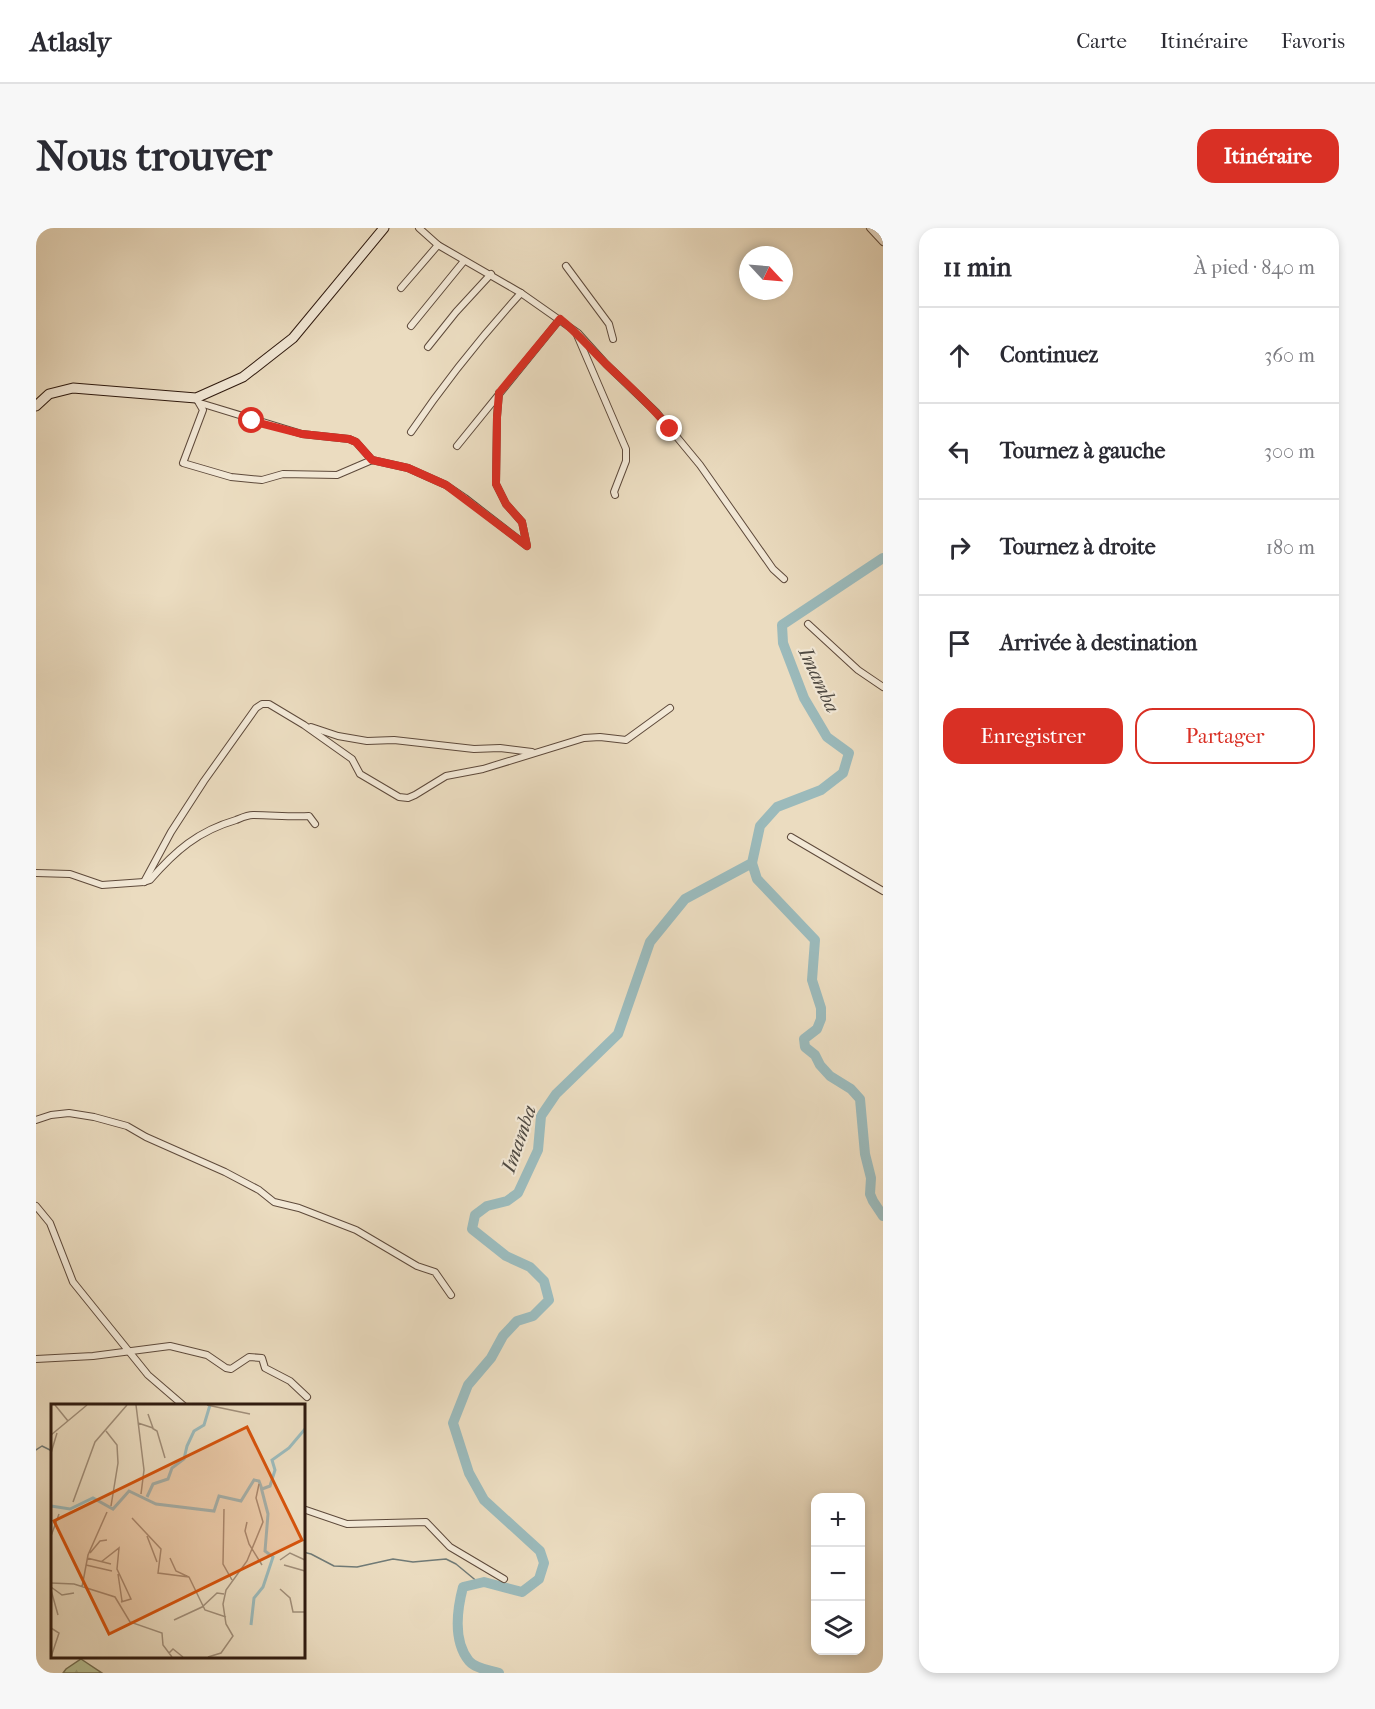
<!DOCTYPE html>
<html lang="fr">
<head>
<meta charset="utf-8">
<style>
	body { margin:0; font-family:"IM FELL French Canon",serif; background:#f7f7f7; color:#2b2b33 }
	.controls { position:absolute; right:18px; bottom:18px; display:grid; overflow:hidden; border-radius:12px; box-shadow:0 3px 9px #0003 }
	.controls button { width:54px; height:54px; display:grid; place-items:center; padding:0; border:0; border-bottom:2px solid #e1e1e2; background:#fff; color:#2b2b33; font:30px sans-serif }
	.compass { position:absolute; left:703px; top:18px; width:54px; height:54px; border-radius:50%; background:#fff; box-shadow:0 3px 9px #0003; rotate:116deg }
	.stop { position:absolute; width:18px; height:18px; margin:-14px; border:4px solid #d93025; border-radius:50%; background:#fff }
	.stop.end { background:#d93025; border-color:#fff; box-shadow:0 2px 6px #0008 }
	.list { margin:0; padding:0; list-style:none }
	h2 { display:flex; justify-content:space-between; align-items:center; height:78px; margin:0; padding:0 24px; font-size:26px }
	h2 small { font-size:20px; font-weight:400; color:#7c7c81 }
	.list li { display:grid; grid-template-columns:39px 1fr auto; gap:18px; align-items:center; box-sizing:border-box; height:96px; padding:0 24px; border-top:2px solid #e1e1e2 }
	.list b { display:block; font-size:22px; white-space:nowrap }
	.list em { font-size:20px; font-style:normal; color:#7c7c81 }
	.actions { display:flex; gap:12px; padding:18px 24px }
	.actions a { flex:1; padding:14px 0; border:2px solid #d93025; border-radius:18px; text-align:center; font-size:21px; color:#d93025 }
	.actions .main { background:#d93025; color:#fff }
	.icon { flex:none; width:33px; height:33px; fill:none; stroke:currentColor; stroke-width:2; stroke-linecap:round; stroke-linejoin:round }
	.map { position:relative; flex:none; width:847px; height:1445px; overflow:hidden; border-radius:18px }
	header { display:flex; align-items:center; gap:36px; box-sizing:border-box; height:84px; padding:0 30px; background:#fff; border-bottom:2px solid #e1e1e2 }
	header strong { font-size:28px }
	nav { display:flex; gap:33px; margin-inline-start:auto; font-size:21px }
	.intro { display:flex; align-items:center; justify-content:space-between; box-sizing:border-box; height:144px; padding:0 36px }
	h1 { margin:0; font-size:42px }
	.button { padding:15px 27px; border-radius:18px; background:#d93025; color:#fff; font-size:21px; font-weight:700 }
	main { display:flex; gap:36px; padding:0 36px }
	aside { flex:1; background:#fff; border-radius:18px; box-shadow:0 3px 9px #0003 }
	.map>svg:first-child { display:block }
	.forest { fill:url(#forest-firs); stroke:#726d51; stroke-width:1.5 }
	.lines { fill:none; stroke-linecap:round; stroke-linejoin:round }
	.stream { stroke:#707a76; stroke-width:1.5 }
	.river { stroke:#9bbabb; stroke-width:10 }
	.street-casing { stroke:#5e4a3b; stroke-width:8 }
	.secondary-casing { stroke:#2f1a0f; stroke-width:11 }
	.street { stroke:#f2e8d6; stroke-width:6 }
	.secondary { stroke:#f2e8d6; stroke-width:9 }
	.route { stroke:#d93025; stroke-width:8 }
	.labels { text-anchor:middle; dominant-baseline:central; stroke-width:4.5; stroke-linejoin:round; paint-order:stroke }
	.water-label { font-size:20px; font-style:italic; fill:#4f4a43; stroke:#f2e8d6 }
	.inset-river { fill:none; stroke:#9bbabb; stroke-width:3 }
	.inset-road { fill:none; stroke:#a08e79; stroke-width:1.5 }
	.view { fill:#d6530c; fill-opacity:0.15; stroke:#d6530c; stroke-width:3 }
	.inset-edge { fill:none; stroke:#2f1a0f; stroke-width:3 }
</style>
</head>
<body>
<header>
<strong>Atlasly</strong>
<nav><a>Carte</a><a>Itinéraire</a><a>Favoris</a></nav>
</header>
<div class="intro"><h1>Nous trouver</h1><a class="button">Itinéraire</a></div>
<main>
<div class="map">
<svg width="847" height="1445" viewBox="0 0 847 1445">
	<defs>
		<pattern id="forest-firs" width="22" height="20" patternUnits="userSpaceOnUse" patternTransform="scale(1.5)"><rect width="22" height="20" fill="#b6c093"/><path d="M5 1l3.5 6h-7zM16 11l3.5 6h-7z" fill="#9da47e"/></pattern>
	</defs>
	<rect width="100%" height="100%" fill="#ebdcc0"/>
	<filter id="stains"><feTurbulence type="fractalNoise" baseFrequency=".00333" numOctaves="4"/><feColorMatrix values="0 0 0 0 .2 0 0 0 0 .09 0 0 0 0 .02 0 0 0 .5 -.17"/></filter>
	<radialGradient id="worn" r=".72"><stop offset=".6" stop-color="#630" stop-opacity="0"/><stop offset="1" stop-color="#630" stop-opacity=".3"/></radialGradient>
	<path class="forest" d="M45,1431L66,1445H27L30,1441Z"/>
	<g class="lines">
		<g class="stream">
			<path d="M0,1222L6,1218L16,1223"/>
			<path d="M267,1324L275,1326L298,1338L321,1339L357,1331L377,1334L410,1331L420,1336L443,1355"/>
		</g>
		<g class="river">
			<path d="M716,635L721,651L779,712L776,752L785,780V791L781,801L768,811L769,819L779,827L784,837L794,848L815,861L824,871L829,926L835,950L834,966L837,973L847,988"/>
			<path d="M463,1445C454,1442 440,1441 433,1433C417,1413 421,1382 427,1359L448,1354L486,1364L503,1351L508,1335L504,1323L448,1272L433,1245L417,1195L432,1157L455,1130L467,1108L481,1093L497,1088L513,1072L508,1053L494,1039L470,1028L436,1001L439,987L451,978L471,973L482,965L502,922L505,888L520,866L582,806L614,714L649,671L716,635L724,598L741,579L785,562L807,545L813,525L791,509L768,470L747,415L746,397L847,330"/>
		</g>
		<g class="street-casing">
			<g id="street">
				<path d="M383,0L402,17L485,65L542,105L570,136L621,185L664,237L737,341L748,351"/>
				<path d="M834,0L847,14"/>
				<path d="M530,38L573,96L577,111"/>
				<path d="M365,60L402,17"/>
				<path d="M375,98L428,33"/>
				<path d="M541,107L590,221V233L578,264L579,267"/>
				<path d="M392,119L420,84L455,46"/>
				<path d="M160,170L167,182L147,235L195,249L226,252L247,246L301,247L336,232L372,240L410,257L429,270L491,318L486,294L470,276L460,256L461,189L463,165"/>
				<path d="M164,175L266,206L313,211L320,214L336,232"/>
				<path d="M375,204C409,154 445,109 485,65"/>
				<path d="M421,218L524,91"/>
				<path d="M772,396L822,442L847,459"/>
				<path d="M275,499L302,508L331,513L358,512L438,521L464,520L496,524"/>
				<path d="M755,609L847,663"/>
				<path d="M0,645L34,646L66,657L108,654L114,652C139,623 162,603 200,592C205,590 211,587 217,587C236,587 254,589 273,588L279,596"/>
				<path d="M108,654L135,604L168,553L220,480L226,476H233L268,497L316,531L324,546L363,569L372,570L379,567L410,548L447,541L548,510L564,509L590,512L634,480"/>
				<path d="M0,892L15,887L33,885L58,889L91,898L110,909L189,944L223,962L238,974L263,980L320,1002L381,1038L399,1044L415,1067"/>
				<path d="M0,978L14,995L37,1054L112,1147L148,1178"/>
				<path d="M0,1131L57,1128L134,1118L171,1127L190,1140L195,1141L213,1129L226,1130L229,1140L254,1153L271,1169"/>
				<path d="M267,1281L311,1296L390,1294L414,1319L468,1351"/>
			</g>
		</g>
		<g class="secondary-casing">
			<path id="secondary" d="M0,178L13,166L37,160L160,170L207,149L257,110L348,0"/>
		</g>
		<use href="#street" class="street"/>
		<use href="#secondary" class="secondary"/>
	</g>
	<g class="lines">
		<path class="route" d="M216,193L266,206L313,211L320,214L336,232L372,240L410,257L491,318L486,294L470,276L460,256L461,189L463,165L524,91C542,105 555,122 571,137C593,158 615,177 634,201"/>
	</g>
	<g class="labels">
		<g class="water-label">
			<text transform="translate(783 452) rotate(65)">Imamba</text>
			<text transform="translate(483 911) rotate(-71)">Imamba</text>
		</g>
	</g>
	<g transform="translate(15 1176)">
		<rect width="254" height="254" fill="#ebdcc0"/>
		<path class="inset-river" d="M96,93L102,80L117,75L121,64L133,55L136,42L143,27L153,21L159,1M0,102L19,105L42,94L62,105L78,87L105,100L163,107L168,92L190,97L203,76L208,77L211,85L219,82L224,66L221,56L238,44L254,25M200,221L203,194L212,183L222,153L214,147L217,110L210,83"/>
		<path class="inset-road" d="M4,1L17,17M85,1L93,66L90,90M156,1L199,10M87,19L102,24L97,10M101,24L106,27L114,54M55,27L66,41L67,59L60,102M0,31L36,1M0,49L6,29M22,98L44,38L76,1M173,105L172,160L181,176M81,114L110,145L107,169L138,173M196,118L194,127L198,140L211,161M0,132L8,110M96,132L106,158M39,149L49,137L56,136M36,154L60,160M119,154L125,167L138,173L154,206L175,213M229,156L239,149L254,156M50,158L68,144L66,165L80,195L70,198M35,161L61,167M233,161L254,167M67,170L71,197M0,179L23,180L64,193L79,218L111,229L112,241L121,253M0,183L11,191L23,189M31,183L37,151L56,108M229,185L239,194L242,208H254M0,186L7,211M123,216L151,203L166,189L173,190M0,224L8,229L0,253M118,249L122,245L132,253M157,253L170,249L182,232L175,220L172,200L175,186L196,157L212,118L205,94L208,80"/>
		<path class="view" d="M196,23L251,136L58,230L3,117Z"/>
		<rect width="254" height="254" class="inset-edge"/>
	</g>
	<rect width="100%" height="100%" filter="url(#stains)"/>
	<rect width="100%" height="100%" fill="url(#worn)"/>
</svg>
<div class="controls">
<button>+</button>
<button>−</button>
<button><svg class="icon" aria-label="layers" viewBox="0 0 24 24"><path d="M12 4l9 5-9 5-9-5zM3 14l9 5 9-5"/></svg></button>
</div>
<svg class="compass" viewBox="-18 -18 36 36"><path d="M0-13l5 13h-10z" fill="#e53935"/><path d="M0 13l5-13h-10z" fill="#7c7c81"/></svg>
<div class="stop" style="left:216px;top:193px"></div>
<div class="stop end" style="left:634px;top:201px"></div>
</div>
<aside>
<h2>11 min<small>À pied · 840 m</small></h2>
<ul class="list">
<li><svg class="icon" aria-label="ahead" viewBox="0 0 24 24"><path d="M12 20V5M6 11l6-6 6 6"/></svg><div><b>Continuez</b></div><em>360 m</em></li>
<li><svg class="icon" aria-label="left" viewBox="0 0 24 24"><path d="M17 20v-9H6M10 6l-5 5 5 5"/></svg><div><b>Tournez à gauche</b></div><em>300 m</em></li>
<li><svg class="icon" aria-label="right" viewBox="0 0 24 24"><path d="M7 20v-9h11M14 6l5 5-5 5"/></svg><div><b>Tournez à droite</b></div><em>180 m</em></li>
<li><svg class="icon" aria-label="arrive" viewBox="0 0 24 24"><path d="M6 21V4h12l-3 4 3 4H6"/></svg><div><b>Arrivée à destination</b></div></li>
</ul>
<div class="actions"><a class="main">Enregistrer</a><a>Partager</a></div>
</aside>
</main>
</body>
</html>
